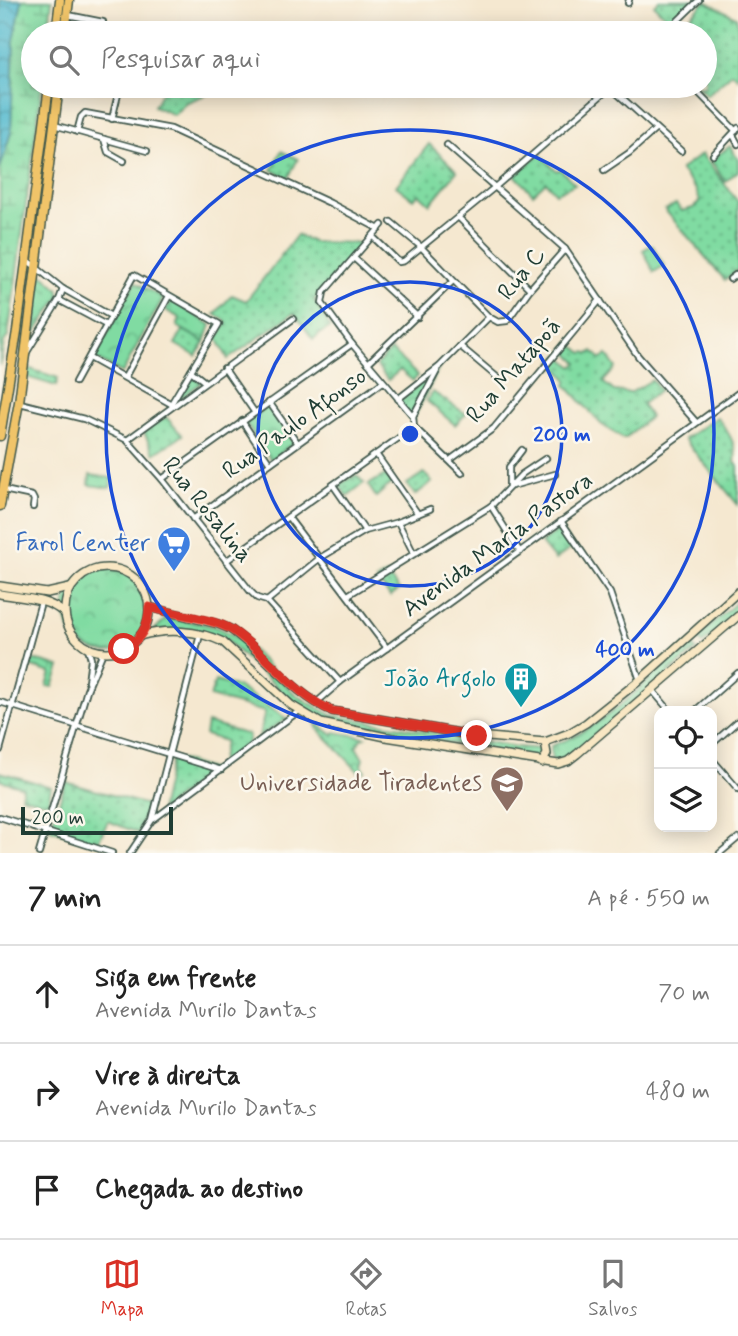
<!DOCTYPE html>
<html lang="pt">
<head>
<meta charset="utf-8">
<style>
	body { margin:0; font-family:Mynerve,sans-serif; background:#f6f6f6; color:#222 }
	.controls { position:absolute; right:21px; bottom:21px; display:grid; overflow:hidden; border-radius:14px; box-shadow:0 4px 18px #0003 }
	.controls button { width:63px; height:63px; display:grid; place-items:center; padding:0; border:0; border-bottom:2px solid #e0e0e0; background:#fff; color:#222; font:35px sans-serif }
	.scale { position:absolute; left:21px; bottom:18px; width:152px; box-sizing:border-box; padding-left:7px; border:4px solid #1f3d34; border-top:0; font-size:19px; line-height:24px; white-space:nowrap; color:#1f3d34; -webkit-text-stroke:5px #fbf7ec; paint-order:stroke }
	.stop { position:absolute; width:21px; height:21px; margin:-16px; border:5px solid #d93025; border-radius:50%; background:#fff }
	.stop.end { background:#d93025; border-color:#fff; box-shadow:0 2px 7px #0008 }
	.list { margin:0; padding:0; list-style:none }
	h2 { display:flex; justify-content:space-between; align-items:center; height:91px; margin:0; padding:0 28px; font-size:30px }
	h2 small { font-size:23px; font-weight:400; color:#767676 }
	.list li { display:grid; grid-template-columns:46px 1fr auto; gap:21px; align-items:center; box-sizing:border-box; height:98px; padding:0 28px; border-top:2px solid #e0e0e0 }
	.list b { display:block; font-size:26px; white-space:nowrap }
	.list p { margin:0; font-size:23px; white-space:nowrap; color:#767676 }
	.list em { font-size:23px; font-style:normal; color:#767676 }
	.icon { flex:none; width:38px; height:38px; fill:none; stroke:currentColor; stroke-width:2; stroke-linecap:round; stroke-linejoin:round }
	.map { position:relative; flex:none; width:738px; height:853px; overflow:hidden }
	.search { position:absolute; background:#fff; box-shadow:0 4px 18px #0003; left:21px; right:21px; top:21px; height:77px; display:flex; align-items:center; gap:18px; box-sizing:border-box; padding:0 24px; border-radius:38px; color:#767676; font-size:26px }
	.sheet { height:385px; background:#fff }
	nav { display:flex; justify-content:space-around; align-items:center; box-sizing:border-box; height:98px; border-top:2px solid #e0e0e0; background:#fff; font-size:19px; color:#767676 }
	nav a { display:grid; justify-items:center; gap:4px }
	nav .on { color:#d93025 }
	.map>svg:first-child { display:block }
	.grass { fill:url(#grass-dots); stroke:#508c6b; stroke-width:2 }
	.wetland { fill:url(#wetland-marsh); stroke:#508c6b; stroke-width:2 }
	.park { fill:url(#park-crowns); stroke:#508c6b; stroke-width:2 }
	.pitch { fill:#80dba2; stroke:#508c6b; stroke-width:2 }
	.water { fill:url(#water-waves); stroke:#387c82; stroke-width:2 }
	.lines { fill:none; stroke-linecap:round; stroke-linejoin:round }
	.street-casing { stroke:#3f574b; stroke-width:8 }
	.secondary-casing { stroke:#3f574b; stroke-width:10 }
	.primary-casing { stroke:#3f574b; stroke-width:11 }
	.street { stroke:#fff; stroke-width:4.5 }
	.secondary { stroke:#f9e7c3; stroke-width:7 }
	.primary { stroke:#f0c469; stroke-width:8 }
	.route { stroke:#d93025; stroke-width:9 }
	.ring { fill:none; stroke:#1d4ed8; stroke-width:3.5 }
	.labels { text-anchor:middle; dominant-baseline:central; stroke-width:5; stroke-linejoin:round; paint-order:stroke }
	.street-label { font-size:24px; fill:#1f3d34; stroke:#fbf7ec }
	.shop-label { font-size:24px; fill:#366cbe; stroke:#fbf7ec; text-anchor:end }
	.culture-label { font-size:24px; fill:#0d838f; stroke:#fbf7ec; text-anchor:end }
	.education-label { font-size:24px; fill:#785e54; stroke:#fbf7ec; text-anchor:end }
	.centre { fill:#1d4ed8; stroke:#fbf7ec; stroke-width:3.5 }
	.ring-label { font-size:21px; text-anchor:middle; font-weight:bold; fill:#1d4ed8; stroke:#fbf7ec; stroke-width:5; stroke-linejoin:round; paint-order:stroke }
</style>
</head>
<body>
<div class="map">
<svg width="738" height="853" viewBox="0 0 738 853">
	<defs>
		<pattern id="grass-dots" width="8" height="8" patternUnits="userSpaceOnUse" patternTransform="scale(1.75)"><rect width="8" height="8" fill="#80dba2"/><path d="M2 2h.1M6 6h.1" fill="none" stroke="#68b385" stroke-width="1.8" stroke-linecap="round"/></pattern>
		<pattern id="wetland-marsh" width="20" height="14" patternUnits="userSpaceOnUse" patternTransform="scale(1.75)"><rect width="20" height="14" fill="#80dba2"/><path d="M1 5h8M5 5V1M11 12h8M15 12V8" fill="none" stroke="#68b385"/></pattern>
		<pattern id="park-crowns" width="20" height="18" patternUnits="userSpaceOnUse" patternTransform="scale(1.75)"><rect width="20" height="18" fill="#80dba2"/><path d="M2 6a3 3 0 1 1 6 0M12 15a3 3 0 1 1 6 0" fill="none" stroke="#68b385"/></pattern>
		<pattern id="water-waves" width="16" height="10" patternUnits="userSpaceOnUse" patternTransform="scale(1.75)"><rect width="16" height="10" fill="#52bacf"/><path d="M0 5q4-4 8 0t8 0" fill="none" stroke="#4398a9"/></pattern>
	</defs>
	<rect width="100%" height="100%" fill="#fbf7ec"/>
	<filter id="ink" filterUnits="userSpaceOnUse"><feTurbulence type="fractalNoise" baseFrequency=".0143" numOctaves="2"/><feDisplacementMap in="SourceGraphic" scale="14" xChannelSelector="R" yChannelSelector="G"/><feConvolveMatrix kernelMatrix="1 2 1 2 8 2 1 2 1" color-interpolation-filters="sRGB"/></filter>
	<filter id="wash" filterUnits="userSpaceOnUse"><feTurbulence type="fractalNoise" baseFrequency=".00686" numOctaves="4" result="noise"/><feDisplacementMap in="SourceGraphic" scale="28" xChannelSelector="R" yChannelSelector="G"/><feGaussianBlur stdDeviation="1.57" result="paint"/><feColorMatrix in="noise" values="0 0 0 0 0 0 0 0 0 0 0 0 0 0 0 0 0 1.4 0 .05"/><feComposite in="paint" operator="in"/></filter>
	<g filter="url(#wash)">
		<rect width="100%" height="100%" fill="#f5e8d0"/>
		<g class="grass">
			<path d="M659,0H693L670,21L654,5Z"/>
			<path d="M705,1L736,17L738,26V78L732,73L707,95L697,86H705V33H679L677,31Z"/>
			<path d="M165,86H195L212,92L185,103L174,115L154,106Z"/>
			<path d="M429,144L457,171L430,204L419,194L413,199L396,186Z"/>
			<path d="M730,146L738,160V171L725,182L711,160Z"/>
			<path d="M281,151L298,159L288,178L272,170Z"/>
			<path d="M539,154L557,171L560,169L575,184L556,193L546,182L533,194L515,175Z"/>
			<path d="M702,154L738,202V269L725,280L665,210L676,204L682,211L693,208L700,201L695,188L680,170Z"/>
			<path d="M297,235L313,242L363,243L314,300L330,327L313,339L294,313L228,359L217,338L227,322L215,314L232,295L246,301Z"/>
			<path d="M183,330L205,342L196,356L175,344Z"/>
			<path d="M570,343L583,353L586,352L589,354L593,351L601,359L607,355L616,368L603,382L614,391L630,393L652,380L660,390L642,404L650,417L624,439L601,424L566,385L568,380L552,362L560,355L573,367L578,363L564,349Z"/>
			<path d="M391,350L418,376L413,381L400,370L388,380L376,365Z"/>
			<path d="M27,368L58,378L56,386L27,377Z"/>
			<path d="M433,392L466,414L455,425L427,401Z"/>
			<path d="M166,417L182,435L154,454L144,432Z"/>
			<path d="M717,417C727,430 738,445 735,462L738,466V505L684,439Z"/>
			<path d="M424,473L432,482L415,495L407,484Z"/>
			<path d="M356,475L364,483L347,496L339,485Z"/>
			<path d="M385,475L392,483L376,497L368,485Z"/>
			<path d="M560,529L573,547L555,560L541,543Z"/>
			<path d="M387,574L399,590L390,596L377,580Z"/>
			<path d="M31,659L60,667L53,687L47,686L51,673L29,666Z"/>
			<path d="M215,681L238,687L287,719L259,736L265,712L210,697Z"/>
			<path d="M207,723L249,735L247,746L220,764L225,741L205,735Z"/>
			<path d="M172,757L213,770L160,811Z"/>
			<path d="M0,772L51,787L48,803L21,796L23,787L0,780Z"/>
			<path d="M66,782L147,805L138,833L108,821L97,844L50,829Z"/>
		</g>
		<path class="wetland" d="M22,0H52L48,33H33V86H42L8,336L4,342L0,366V169L11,132L14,40Z"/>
		<g class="park">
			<path d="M41,273L58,288L60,296L34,335Z"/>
			<path d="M135,282L163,298L122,373L94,358Z"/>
			<path d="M172,301L211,325L205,342L177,326L180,318L165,310Z"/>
			<path d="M439,368L413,420L399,401Z"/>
			<path d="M191,375L201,383L178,400V398Z"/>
			<path d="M268,405L294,443L271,460L245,422Z"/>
			<circle cx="107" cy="610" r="42"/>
			<path d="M738,601V613L703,644L697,638Z"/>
			<path d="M167,618C188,622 213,623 231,634C256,649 273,674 294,693C306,702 318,708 332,715L516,747L545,749V755L541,759L333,723L295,704L226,640L210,634L154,630Z"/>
			<path d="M690,642L696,650L570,758L552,761L551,746C605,728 648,679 690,642Z"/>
			<path d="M316,723L333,735L334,732L365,737L360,740L356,747L363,759L361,765L365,771L361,774L317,728Z"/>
		</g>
		<g class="pitch">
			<path d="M652,245L664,266L654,272L643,250Z"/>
			<path d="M90,475L112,478L110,488L89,485Z"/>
		</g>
		<path class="water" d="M0,0H22L14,40L11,132L0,169Z"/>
	</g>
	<g filter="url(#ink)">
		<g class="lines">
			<g class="street-casing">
				<g id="street">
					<path d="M628,3L629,0"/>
					<path d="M68,15L103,22L100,33"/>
					<path d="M67,30L86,33"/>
					<path d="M665,33L699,0"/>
					<path d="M692,86L736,131"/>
					<path d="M610,87L681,151"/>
					<path d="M112,119L120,86"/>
					<path d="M54,125L147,151"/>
					<path d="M77,132L81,117L85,113L171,129L330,203L379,229"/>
					<path d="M733,135L738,144"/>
					<path d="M104,139L108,152L124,161"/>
					<path d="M447,145L565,249L638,356L696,422"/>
					<path d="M713,155L738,128"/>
					<path d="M604,170L629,153L656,129"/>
					<path d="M458,217L530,289"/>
					<path d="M391,222L420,246L489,317L498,322L507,321L530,289L565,249"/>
					<path d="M382,225L324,292L322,303L352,344L413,416L414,427L462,473"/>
					<path d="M373,237L399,262L404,261L495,187L612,86"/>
					<path d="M355,259L418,317"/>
					<path d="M27,260L63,289L111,316"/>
					<path d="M730,279L738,273"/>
					<path d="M59,300L106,325"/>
					<path d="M460,346L498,378"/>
					<path d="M27,352L59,300L63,289"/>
					<path d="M89,358L173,405"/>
					<path d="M368,363L453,281"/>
					<path d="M224,368L255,413"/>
					<path d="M191,371L205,382"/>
					<path d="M125,377L169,296"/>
					<path d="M75,382L134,275L219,324L171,404"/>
					<path d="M398,399L439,367L489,317"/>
					<path d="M269,402L297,442"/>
					<path d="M20,403L84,419L127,440L162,479L251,592L257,598L267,601L340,682"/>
					<path d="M413,416L437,371"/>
					<path d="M242,421L270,463"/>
					<path d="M127,440L293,319"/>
					<path d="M376,454L418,514"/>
					<path d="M450,460L494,428L600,300"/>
					<path d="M162,479L352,344"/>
					<path d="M333,485L365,531"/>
					<path d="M509,486V467L522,450"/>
					<path d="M512,486L555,474"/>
					<path d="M4,490L32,496L34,500L33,507"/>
					<path d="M491,506L520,552"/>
					<path d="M288,517L387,648"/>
					<path d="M193,519L383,382"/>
					<path d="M561,521L610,593L640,680"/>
					<path d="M398,522L413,552"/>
					<path d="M226,561L414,427"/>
					<path d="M348,595L491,506L522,474L546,458"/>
					<path d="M267,601L320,558L365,531L398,522L430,509"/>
					<path d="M88,648L91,659L88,682"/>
					<path d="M652,690L670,711"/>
					<path d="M0,702L221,770"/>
					<path d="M316,703L340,682L738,393"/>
					<path d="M695,711L738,673"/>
					<path d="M712,744L738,721"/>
					<path d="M0,750L41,602"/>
					<path d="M712,759L738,789"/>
					<path d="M0,817L112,853"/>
					<path d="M154,819L299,711"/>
					<path d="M39,853L87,690L103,652"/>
					<path d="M130,853L152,820L200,635"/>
					<path d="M720,853L738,838"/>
				</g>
			</g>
			<g class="secondary-casing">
				<g id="secondary">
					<circle cx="107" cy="610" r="42"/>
					<path d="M0,586L47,593L70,588"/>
					<path d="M0,594C22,598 47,598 64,613"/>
					<path d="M149,607L218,624L230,629C266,654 291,693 332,711L477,736L545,742L569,733L586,723L640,680L738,592"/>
					<path d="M140,636C166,628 198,630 223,642L291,705L321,723L386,737L558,764L568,761L577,754L738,616"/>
					<path d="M542,763L547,754L545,742"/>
				</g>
			</g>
			<g class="primary-casing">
				<g id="primary">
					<path d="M56,33L60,0"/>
					<path d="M65,33L69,0"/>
					<path d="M0,436L17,331L49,86"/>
					<path d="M0,506L19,402L59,86"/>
				</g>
			</g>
			<use href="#street" class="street"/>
			<use href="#secondary" class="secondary"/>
			<use href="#primary" class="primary"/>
		</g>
	</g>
	<g class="lines" filter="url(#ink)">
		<path class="route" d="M124,649C140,640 149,626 149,607C172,614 213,618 232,630C268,653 291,693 332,711L477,736"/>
	</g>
	<g class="ring">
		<circle cx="410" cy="434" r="152"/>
		<circle cx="410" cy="434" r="304"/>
	</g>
	<defs>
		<g id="supermarket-pin" transform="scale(1.75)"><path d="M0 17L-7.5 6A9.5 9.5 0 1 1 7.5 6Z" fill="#3f7fe0" stroke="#fbf7ec"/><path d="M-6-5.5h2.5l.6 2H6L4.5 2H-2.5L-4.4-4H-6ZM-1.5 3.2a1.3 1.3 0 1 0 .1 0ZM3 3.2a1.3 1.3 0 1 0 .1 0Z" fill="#fff"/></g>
		<g id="building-pin" transform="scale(1.75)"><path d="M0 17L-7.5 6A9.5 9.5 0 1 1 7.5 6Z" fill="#0f9aa8" stroke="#fbf7ec"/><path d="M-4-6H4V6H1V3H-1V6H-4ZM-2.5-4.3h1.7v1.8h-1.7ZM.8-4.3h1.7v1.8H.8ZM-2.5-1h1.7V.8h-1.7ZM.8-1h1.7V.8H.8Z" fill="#fff"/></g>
		<g id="university-pin" transform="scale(1.75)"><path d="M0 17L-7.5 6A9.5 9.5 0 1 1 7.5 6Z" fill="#8d6e63" stroke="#fbf7ec"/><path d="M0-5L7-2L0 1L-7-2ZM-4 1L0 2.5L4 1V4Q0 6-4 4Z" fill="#fff"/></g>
	</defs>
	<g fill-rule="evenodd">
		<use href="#supermarket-pin" x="174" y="543"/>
		<use href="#building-pin" x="521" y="679"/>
		<use href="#university-pin" x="507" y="783"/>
	</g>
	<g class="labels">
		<g class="street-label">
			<text transform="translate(522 274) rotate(-51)">Rua C</text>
			<text transform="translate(514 371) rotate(-49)">Rua Matapoã</text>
			<text transform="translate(295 424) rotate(-36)">Rua Paulo Afonso</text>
			<text transform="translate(207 510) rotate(51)">Rua Rosalina</text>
			<text transform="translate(498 545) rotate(-36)">Avenida Maria Pastora</text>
		</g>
		<g class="shop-label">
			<text x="150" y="543">Farol Center</text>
		</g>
		<g class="culture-label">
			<text x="496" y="679">João Argolo</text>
		</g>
		<g class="education-label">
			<text x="482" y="783">Universidade Tiradentes</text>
		</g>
	</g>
	<circle cx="410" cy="434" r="10" class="centre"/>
	<g class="ring-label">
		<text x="562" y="441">200 m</text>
		<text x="625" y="656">400 m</text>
	</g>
</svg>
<div class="controls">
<button><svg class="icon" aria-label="locate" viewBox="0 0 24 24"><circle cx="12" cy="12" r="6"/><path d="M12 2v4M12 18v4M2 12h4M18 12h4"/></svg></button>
<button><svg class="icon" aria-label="layers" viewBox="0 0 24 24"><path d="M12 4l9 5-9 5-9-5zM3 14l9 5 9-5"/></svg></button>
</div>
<div class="scale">200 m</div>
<div class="stop" style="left:124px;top:649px"></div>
<div class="stop end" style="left:477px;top:736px"></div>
<div class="search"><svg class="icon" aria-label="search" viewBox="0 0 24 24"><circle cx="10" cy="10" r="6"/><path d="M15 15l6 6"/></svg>Pesquisar aqui</div>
</div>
<section class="sheet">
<h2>7 min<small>A pé · 550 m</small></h2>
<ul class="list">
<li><svg class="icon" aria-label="ahead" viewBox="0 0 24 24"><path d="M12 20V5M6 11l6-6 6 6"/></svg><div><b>Siga em frente</b><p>Avenida Murilo Dantas</p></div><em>70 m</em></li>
<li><svg class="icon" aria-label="right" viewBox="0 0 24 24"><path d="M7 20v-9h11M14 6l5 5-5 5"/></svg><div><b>Vire à direita</b><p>Avenida Murilo Dantas</p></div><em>480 m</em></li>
<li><svg class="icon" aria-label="arrive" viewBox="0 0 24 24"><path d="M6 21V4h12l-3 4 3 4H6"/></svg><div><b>Chegada ao destino</b></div></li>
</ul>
</section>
<nav>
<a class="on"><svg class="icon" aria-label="map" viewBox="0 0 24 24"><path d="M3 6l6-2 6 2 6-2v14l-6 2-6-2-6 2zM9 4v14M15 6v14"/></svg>Mapa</a>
<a><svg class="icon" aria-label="directions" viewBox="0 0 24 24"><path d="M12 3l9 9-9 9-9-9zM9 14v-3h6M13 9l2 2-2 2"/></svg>Rotas</a>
<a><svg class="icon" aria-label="saved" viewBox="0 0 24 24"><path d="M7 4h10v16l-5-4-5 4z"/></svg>Salvos</a>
</nav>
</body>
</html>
